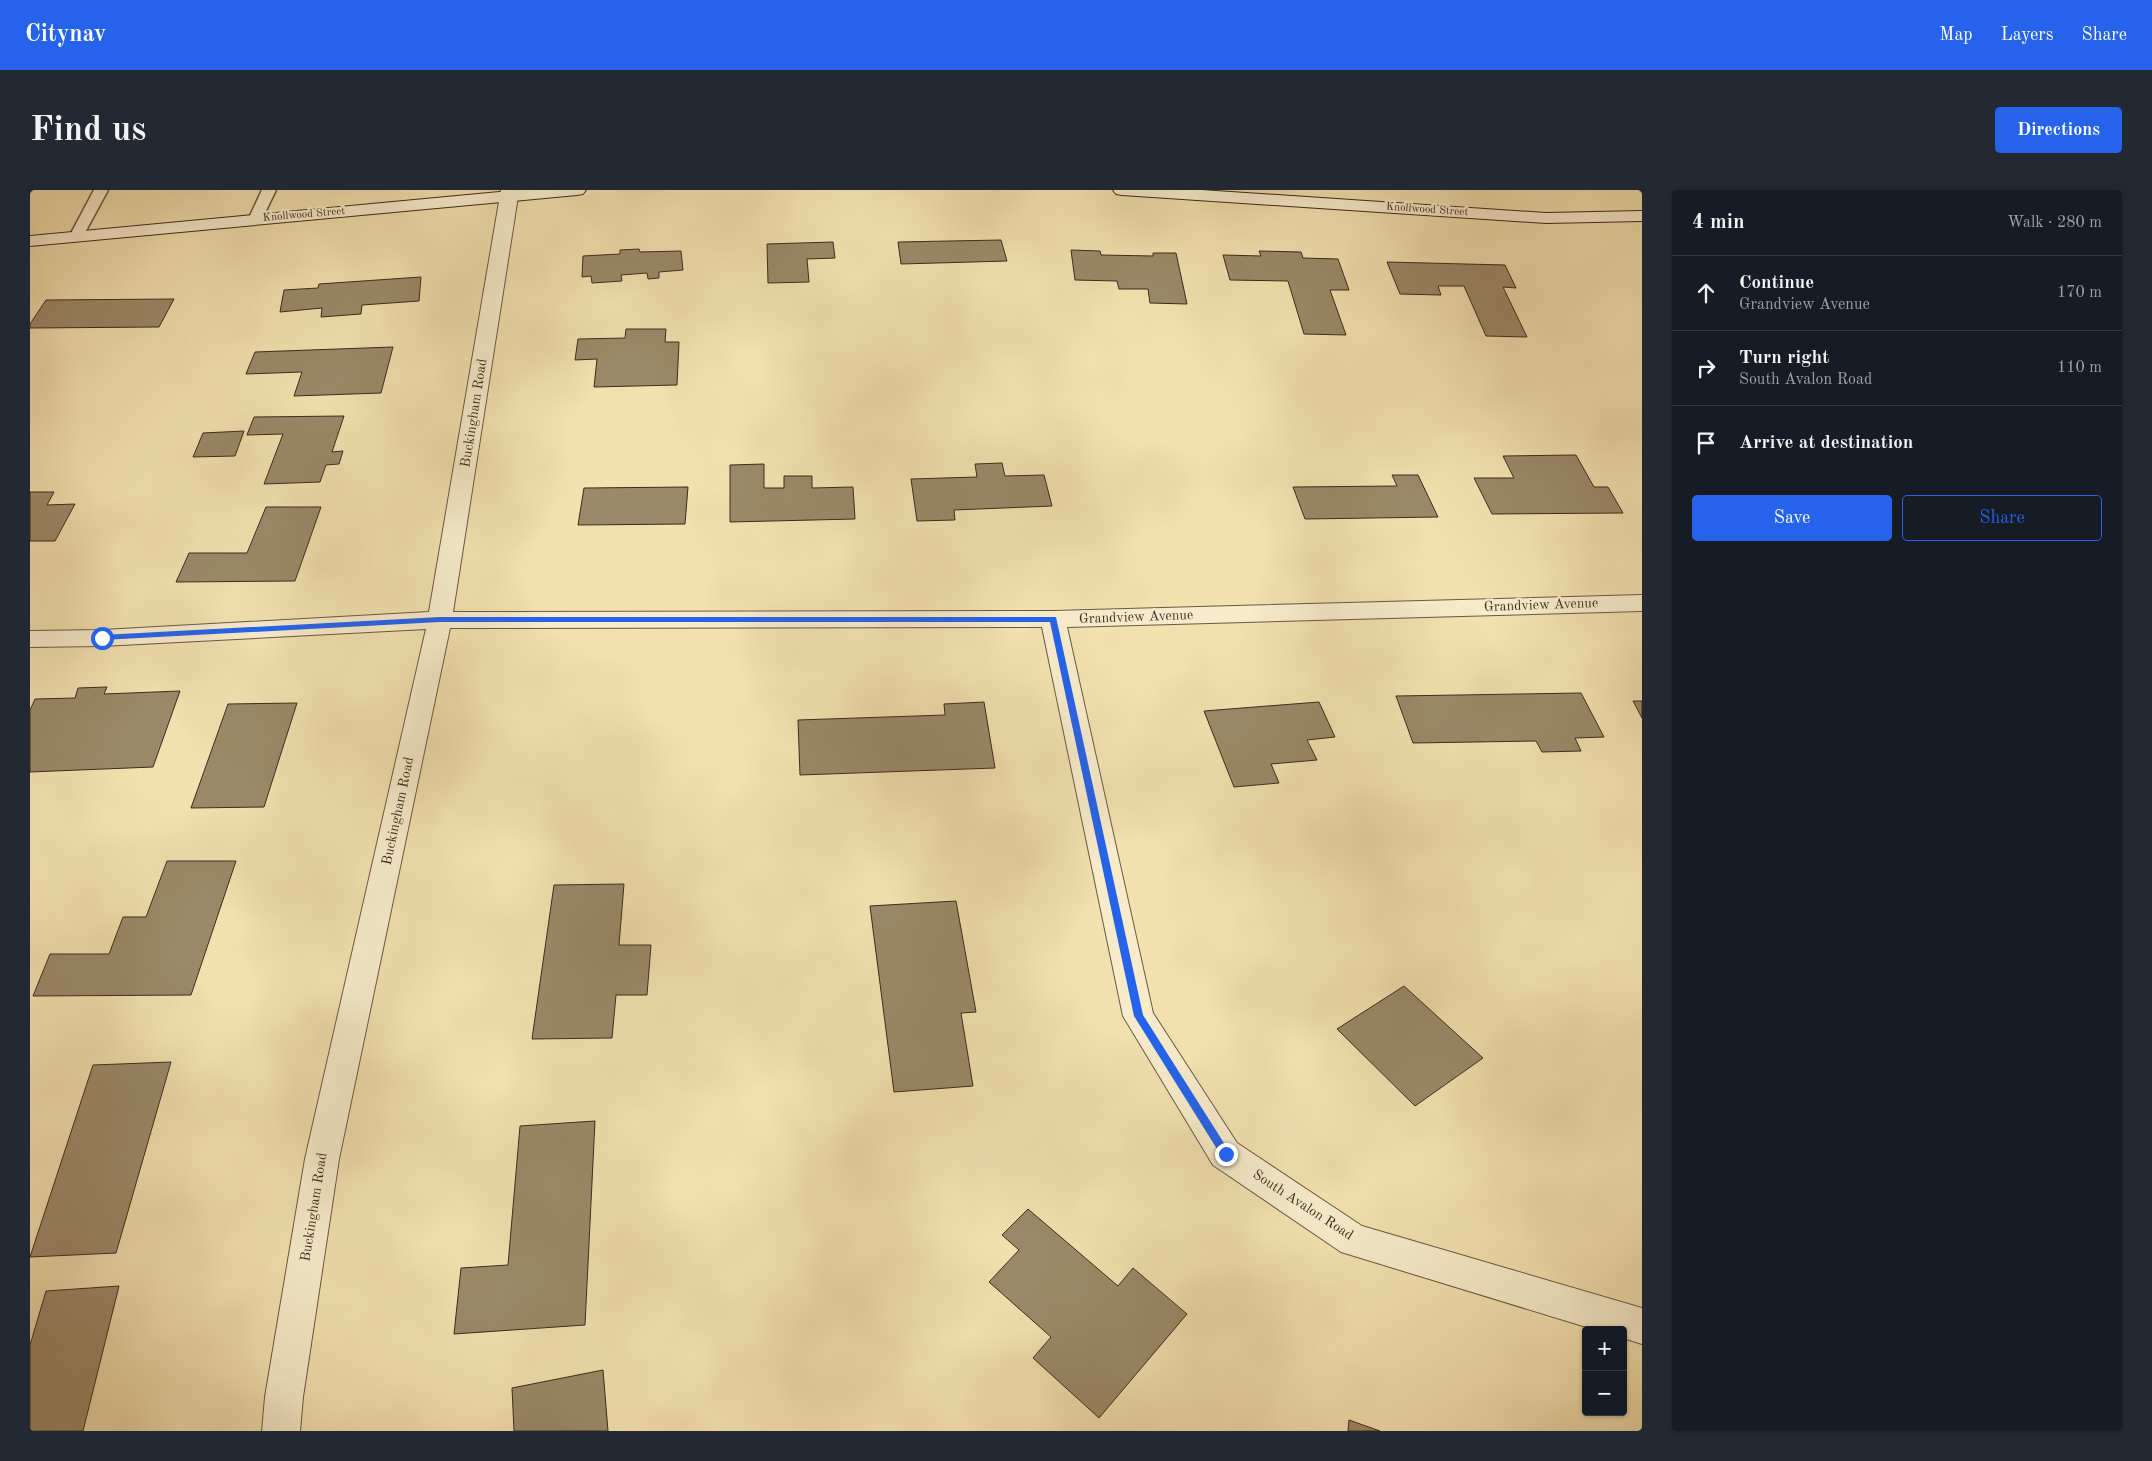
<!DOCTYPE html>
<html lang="en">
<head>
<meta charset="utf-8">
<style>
	body { margin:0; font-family:"Old Standard TT",serif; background:#242831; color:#f1f3f6 }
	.controls { position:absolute; right:15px; bottom:15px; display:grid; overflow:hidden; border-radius:5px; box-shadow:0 1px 4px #0004 }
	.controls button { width:45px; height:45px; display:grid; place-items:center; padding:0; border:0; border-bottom:1px solid #363941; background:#171b24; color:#f1f3f6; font:25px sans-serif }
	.stop { position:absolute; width:15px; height:15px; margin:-11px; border:4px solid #2563eb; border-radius:50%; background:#fff }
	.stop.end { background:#2563eb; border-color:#fff; box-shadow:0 1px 5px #0008 }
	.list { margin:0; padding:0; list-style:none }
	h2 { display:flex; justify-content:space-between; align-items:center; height:65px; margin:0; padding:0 20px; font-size:21px }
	h2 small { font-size:16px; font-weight:400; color:#9ea1a6 }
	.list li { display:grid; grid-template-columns:32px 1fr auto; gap:15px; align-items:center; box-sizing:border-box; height:75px; padding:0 20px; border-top:1px solid #363941 }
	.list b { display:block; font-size:19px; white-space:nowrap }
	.list p { margin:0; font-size:16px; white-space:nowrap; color:#9ea1a6 }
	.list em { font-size:16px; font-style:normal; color:#9ea1a6 }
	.actions { display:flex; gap:10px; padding:15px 20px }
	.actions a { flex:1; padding:11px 0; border:1px solid #2563eb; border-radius:5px; text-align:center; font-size:18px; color:#2563eb }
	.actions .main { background:#2563eb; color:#fff }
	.icon { flex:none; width:28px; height:28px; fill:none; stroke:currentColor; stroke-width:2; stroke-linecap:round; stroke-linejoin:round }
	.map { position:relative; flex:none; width:1612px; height:1241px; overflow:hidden; border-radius:5px }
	header { display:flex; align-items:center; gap:30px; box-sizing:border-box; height:70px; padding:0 25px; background:#2563eb; color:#fff }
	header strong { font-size:24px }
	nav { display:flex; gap:28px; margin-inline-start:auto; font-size:18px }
	.intro { display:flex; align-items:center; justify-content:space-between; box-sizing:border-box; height:120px; padding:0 30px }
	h1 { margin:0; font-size:35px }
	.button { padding:12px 22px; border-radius:5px; background:#2563eb; color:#fff; font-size:18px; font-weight:700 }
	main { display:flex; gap:30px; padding:0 30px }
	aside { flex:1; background:#171b24; border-radius:5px; box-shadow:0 1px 4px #0004 }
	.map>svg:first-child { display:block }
	.building { fill:#9b8969; stroke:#3d2a1d }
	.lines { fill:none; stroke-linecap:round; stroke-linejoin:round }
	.service-casing { stroke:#6a5842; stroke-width:3 }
	.minor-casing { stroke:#6a5842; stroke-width:2 }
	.secondary-casing { stroke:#3d2a1d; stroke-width:2 }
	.service { fill:#f7ebcb; fill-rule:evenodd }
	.minor { fill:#f7ebcb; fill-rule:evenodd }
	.secondary { fill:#f7ebcb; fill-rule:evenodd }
	.route { fill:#2563eb }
	.labels { text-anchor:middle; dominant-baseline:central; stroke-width:4.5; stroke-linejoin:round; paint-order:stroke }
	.far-street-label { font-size:11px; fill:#3d2a1d; stroke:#f7ebcb }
	.street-label { font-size:14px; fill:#3d2a1d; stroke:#f7ebcb }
</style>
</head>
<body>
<header>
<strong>Citynav</strong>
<nav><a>Map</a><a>Layers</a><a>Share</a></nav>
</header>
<div class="intro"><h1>Find us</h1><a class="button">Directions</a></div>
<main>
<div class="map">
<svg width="1612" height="1241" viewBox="0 0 1612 1241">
	<rect width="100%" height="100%" fill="#f2e0af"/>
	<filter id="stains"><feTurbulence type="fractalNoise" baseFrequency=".004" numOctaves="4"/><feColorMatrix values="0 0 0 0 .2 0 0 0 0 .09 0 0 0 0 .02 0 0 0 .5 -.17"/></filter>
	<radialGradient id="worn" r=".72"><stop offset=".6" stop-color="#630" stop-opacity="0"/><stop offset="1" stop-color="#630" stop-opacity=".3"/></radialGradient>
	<g class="building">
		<path d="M971,50L977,71L871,74L868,52Z"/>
		<path d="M803,52L805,68L777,69L779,92L738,93L737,54Z"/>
		<path d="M609,59L610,62L651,61L653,80L629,82V88L618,89L617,83L591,85L592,91L562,93L561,86L552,87L553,66L590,64V60Z"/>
		<path d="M1041,60L1070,61L1071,65L1123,66V63H1146L1157,114L1120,113L1118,99H1089L1087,91L1045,90Z"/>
		<path d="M1229,61L1271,62L1273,68L1308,69L1319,100H1300L1316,145L1274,144L1258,91L1200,90L1193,65L1231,66Z"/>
		<path d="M1357,72L1475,75L1486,98L1473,97L1497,147L1456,146L1434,96H1408L1411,105L1370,104Z"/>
		<path d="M391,87L389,111L332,115L331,124L291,127L292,118L250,122L254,100L288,98L289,94Z"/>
		<path d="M144,109L129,137L0,138V134L16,110Z"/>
		<path d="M596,139H636L635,152H649L647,195L564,197L567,169L545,170L548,149L595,148Z"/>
		<path d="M363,157L351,203L264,206L272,182L216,184L225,162Z"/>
		<path d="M314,226L302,262L313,261L309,274L296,275L290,292L234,294L253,244L217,245L224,227Z"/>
		<path d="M214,241L205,266L163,267L173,243Z"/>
		<path d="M1546,265L1564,297H1578L1593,323L1462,324L1444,288H1484L1473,266Z"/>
		<path d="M972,273L975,286L1014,285L1022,316L924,320L925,330L887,331L881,289L947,287L945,274Z"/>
		<path d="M734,274V298H754V286H782V298L823,297L825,329L700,332V275Z"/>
		<path d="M1362,285H1388L1408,327L1275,329L1263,297L1367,296Z"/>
		<path d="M658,297L655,334L548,335L554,298Z"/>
		<path d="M0,302H24L17,315L45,314L25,351H0Z"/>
		<path d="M236,317H291L265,391L146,392L159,363H217Z"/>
		<path d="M77,497L74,504L150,501L123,577L0,582V520L5,509L45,508L48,498Z"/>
		<path d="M1551,503L1574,547L1545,548L1551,561L1512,562L1506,551L1383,553L1366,506Z"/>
		<path d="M1603,511H1612V528Z"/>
		<path d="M954,512L965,578L770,585L768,530L915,525L914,514Z"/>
		<path d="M1289,512L1305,547L1277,550L1287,570L1241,574L1249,593L1204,597L1174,521Z"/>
		<path d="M267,513L234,617L161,618L198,514Z"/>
		<path d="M137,671H206L161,805L3,806L20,764H79L93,727H116Z"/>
		<path d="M594,694L589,755H621L617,805H586L582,848L502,849L524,695Z"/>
		<path d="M926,711L946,822L931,823L943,896L864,902L840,716Z"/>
		<path d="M1374,796L1453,868L1385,916L1307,839Z"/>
		<path d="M141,872L86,1063L0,1067L63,875Z"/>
		<path d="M565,931L555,1135L424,1144L431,1078L478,1075L490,936Z"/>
		<path d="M998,1019L1088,1096L1103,1078L1157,1124L1069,1228L1003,1168L1021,1147L959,1092L989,1060L972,1045Z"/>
		<path d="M89,1096L53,1241H0V1155L16,1101Z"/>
		<path d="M573,1180L578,1241H484L482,1198Z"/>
		<path d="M1319,1230L1350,1241H1318Z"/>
	</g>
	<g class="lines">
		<g class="service-casing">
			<g id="service">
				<path d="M64,0H78L51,50H41L39,47Z"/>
				<path d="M232,0H246L230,33H220L218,30Z"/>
			</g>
		</g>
		<g class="minor-casing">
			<path id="minor" d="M471,0H489L423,422L1023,421L1612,405V421L1037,437L1123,823L1207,953L1332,1036L1612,1118V1154L1593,1148V1140H1566L1311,1062L1183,975L1093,826L1012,437L420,438L309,969L273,1207L270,1241H232L235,1207L275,969L396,439L72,456L0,457V441L72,440L399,422Z"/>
		</g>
		<g class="secondary-casing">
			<g id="secondary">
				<path d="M491,0H556L553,4L547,5L0,56V46Z"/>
				<path d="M1083,0H1171L1516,23L1612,21V31L1516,33L1092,5L1086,4Z"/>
			</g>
		</g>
		<use href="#service" class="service"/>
		<use href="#minor" class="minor"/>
		<use href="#secondary" class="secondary"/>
	</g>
	<path class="route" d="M410,427H1026L1113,825L1199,961V967H1192L1104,826L1020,432H410L72,450L68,448L72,445Z"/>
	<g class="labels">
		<g class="far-street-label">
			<text transform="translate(1397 20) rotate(4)">Knollwood Street</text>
			<text transform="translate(274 25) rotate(-5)">Knollwood Street</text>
		</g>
		<g class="street-label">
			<text transform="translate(444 223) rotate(-81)">Buckingham Road</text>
			<text transform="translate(1511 415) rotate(-2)">Grandview Avenue</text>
			<text transform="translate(1106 427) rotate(-2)">Grandview Avenue</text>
			<text transform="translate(368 621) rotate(-78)">Buckingham Road</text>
			<text transform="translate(1273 1015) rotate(33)">South Avalon Road</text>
			<text transform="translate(284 1017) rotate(-81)">Buckingham Road</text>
		</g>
	</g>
	<rect width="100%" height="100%" filter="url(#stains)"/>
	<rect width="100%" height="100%" fill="url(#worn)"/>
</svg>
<div class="controls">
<button>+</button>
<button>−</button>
</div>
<div class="stop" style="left:72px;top:448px"></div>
<div class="stop end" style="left:1196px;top:964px"></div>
</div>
<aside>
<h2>4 min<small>Walk · 280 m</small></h2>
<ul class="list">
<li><svg class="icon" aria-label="ahead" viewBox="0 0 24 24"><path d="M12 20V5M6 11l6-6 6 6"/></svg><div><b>Continue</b><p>Grandview Avenue</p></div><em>170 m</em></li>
<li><svg class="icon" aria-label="right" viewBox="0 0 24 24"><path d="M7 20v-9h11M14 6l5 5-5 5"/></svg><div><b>Turn right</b><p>South Avalon Road</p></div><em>110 m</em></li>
<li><svg class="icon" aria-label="arrive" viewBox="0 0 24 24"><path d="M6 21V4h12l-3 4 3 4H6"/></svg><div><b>Arrive at destination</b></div></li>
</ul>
<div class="actions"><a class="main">Save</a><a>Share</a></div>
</aside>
</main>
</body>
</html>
